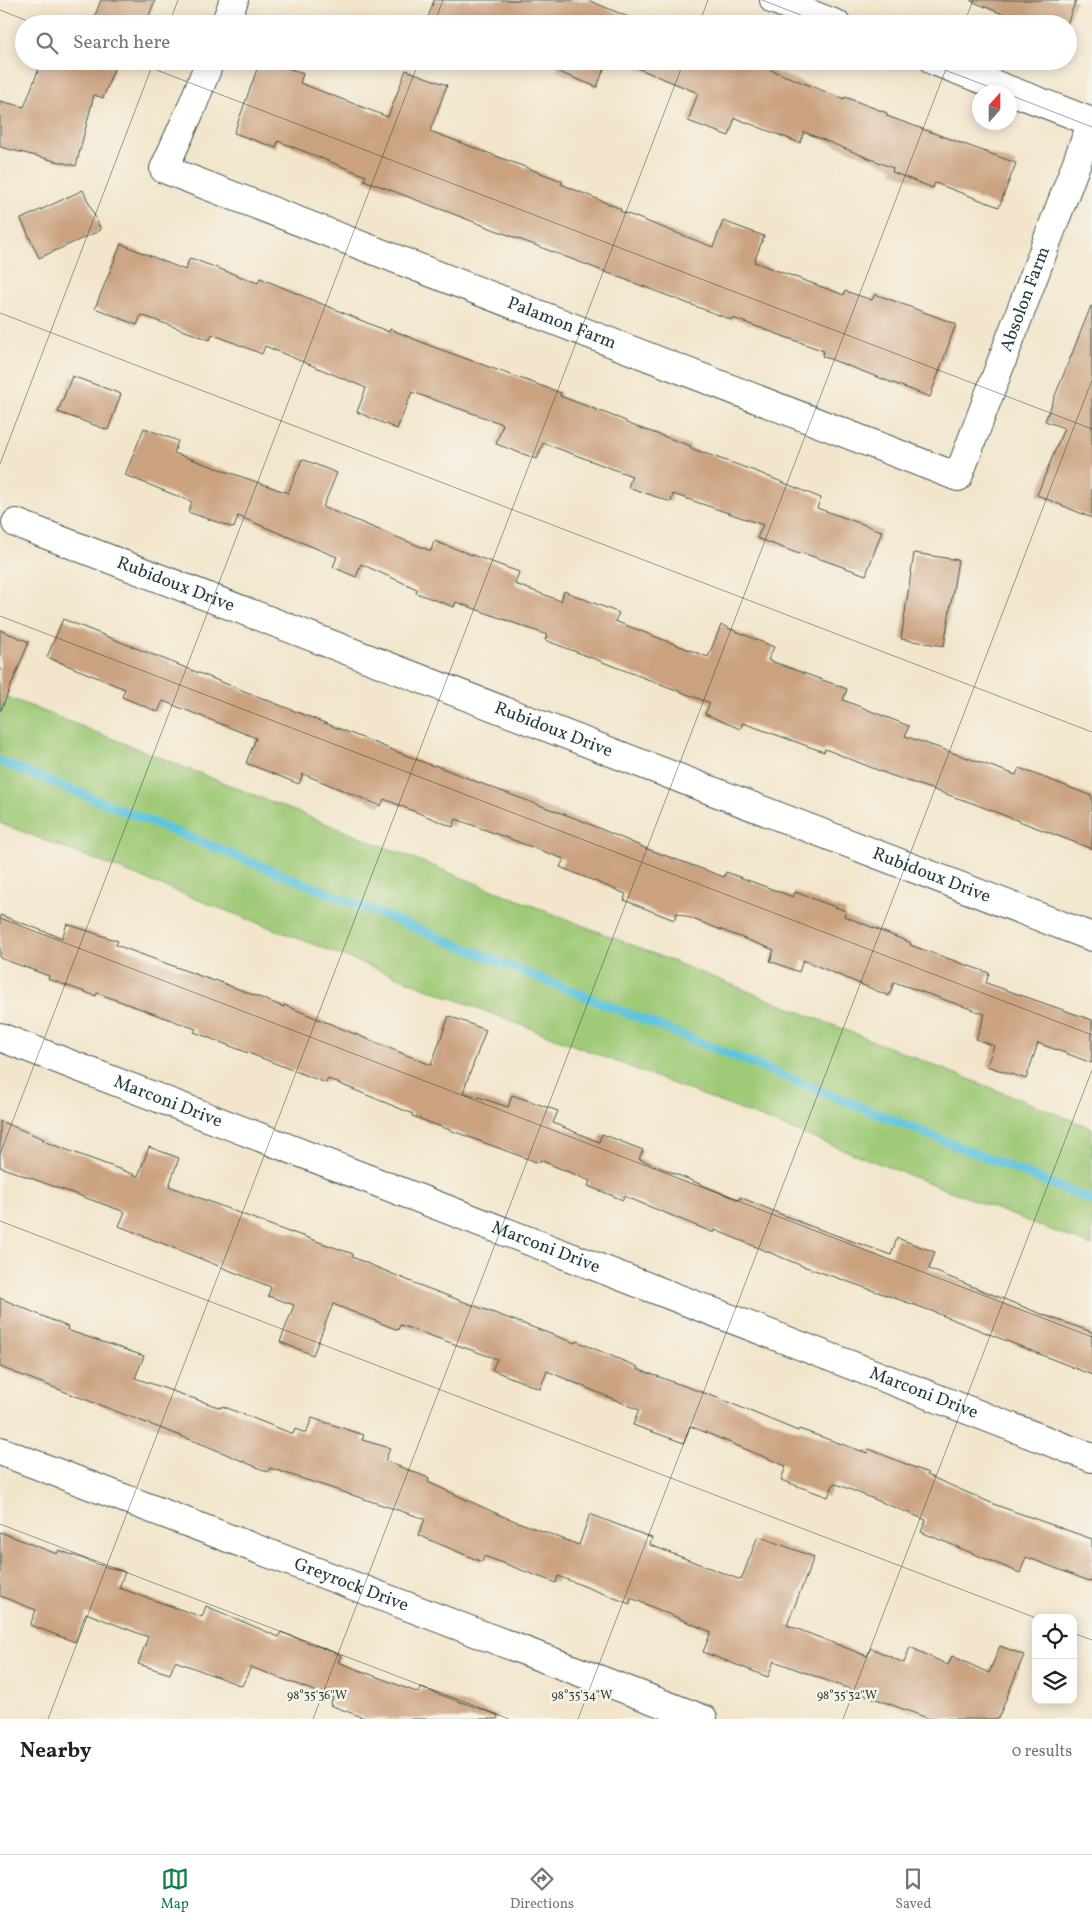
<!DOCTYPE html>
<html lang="en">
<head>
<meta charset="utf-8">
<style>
	body { margin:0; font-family:Vollkorn,serif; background:#f6f6f6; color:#222 }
	.controls { position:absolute; right:15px; bottom:15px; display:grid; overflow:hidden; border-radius:10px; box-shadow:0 2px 12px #0003 }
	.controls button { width:45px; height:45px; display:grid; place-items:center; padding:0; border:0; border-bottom:1px solid #e0e0e0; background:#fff; color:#222; font:25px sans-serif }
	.compass { position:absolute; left:972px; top:85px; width:45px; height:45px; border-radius:50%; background:#fff; box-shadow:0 2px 12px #0003; rotate:21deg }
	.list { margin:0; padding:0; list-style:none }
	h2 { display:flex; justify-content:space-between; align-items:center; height:65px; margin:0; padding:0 20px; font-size:21px }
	h2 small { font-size:16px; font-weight:400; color:#767676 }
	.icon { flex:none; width:28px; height:28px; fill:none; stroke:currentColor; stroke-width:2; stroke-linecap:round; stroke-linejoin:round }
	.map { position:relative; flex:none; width:1092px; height:1719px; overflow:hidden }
	.search { position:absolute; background:#fff; box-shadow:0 2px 12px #0003; left:15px; right:15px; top:15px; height:55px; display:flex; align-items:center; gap:12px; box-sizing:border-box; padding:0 18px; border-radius:28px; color:#767676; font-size:19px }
	.sheet { height:135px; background:#fff }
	nav { display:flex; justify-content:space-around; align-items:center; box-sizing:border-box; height:70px; border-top:1px solid #e0e0e0; background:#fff; font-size:14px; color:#767676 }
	nav a { display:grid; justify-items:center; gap:2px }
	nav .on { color:#0b8043 }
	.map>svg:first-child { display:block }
	.green { fill:#9ec976; stroke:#5e8355 }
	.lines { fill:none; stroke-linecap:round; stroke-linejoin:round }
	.stream { stroke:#5fc4dd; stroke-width:9 }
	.building { fill:#cba280 }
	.street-casing { stroke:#3f564b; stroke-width:30 }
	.street { stroke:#fff; stroke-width:28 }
	.ticks { fill:none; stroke:#1f3d34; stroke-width:1; stroke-opacity:0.45 }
	.labels { text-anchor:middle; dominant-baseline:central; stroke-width:5; stroke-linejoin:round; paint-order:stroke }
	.street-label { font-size:18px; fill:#1f3d34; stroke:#f7f3e8 }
	.ticks-label { font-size:12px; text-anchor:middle; fill:#1f3d34; stroke:#f7f3e8; stroke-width:5; stroke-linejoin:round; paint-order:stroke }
</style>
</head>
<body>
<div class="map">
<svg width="1092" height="1719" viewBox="0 0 1092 1719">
	<rect width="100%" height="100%" fill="#f7f3e8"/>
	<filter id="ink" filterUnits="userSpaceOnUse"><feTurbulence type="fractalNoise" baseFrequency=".02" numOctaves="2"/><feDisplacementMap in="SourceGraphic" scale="10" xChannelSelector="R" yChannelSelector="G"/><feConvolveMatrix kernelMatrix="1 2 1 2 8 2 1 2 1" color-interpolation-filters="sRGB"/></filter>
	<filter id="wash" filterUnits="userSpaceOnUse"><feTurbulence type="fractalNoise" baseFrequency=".0096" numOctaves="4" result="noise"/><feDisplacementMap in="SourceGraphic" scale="20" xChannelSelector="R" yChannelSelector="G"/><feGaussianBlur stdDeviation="1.12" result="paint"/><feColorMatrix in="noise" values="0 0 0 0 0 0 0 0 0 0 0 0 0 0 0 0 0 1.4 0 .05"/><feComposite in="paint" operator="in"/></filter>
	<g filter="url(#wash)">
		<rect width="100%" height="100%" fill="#f2e5cb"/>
		<path class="green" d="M0,694L1092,1128V1246L0,823Z"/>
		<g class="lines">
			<path class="stream" d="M0,761L1092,1200"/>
		</g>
		<g id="blocks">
			<g class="building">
				<path d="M101,0H155L146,24H108L94,18Z"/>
				<path d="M434,0H588L645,24H501L478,15L475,24H426Z"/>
				<path d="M971,0H1076L1067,24H1027L971,1Z"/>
				<path d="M42,61H117L103,98L94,95L76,166L0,147V101L24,107Z"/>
				<path d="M260,61H269L303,74L300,83L388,117L406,70L447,85L430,131L562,181L561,184L621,209L620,211L713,247L723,221L764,236L754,262L844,295L845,291L872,300L875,294L956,324L930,397L822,356L824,351L733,318L732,320L692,305L364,180L366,176L278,141L276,148L234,133Z"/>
				<path d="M560,61H607L597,87L556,71Z"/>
				<path d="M620,61H748L844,99L845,97L887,113V116L1016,163L999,207L935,183L933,188L892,172L893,168L804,132L800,143L735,118L729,136L688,121L698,93Z"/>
				<path d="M83,190L101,230L39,258L21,219Z"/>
				<path d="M121,244L185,270L190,258L258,283L260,278L389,332L390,329L431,346L561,393L560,396L626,421V423L691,446L690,448L755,471L821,498L817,508L882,531L866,575L800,552L799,554L757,538L763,525L673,494L671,502L628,487L632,476L543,443L537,459L496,444L503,424L412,392L397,429L357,412L366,388L265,346L262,354L212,334L210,340L141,315L137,325L95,308Z"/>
				<path d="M1091,306H1092V518L1037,495L1064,428L1045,421Z"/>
				<path d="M72,376L121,394L108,430L58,412Z"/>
				<path d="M144,428L178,441L174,453L288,493L302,459L337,473L323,507L431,551L434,541L519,572L515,584L561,601L564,591L619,613L615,621L708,657L721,625L774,647L768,660L847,689L843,700L909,726L905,736L1016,775L1019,768L1092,796V849L972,803L890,775L825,749L824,752L743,723L740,729L705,714L710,703L545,640L547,635L456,602L454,607L416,593L417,589L361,564L356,577L333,567L337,557L238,516L234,528L188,512L192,502L125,475Z"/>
				<path d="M914,553L958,560L944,646L901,639Z"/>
				<path d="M63,619L433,766L434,765L493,788L580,820L645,848L724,877L726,872L793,897L795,892L846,911L844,916L911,943L910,945L989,973L986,983L1092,1020V1063L1038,1043L1026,1079L987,1066L994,1046L976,1039L985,1014L894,982L889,996L803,960L799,972L770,961L774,950L677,913L674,920L624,900L626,894L560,867L564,859L456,819L453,827L384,799L381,806L303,774L299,784L246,763L256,738L163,701L158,712L122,697L125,689L47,657Z"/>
				<path d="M0,630L29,642L1,710H0Z"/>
				<path d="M0,915L62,938L67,924L118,941L116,945L214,981L215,980L284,1007V1005L431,1065L449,1016L486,1030L463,1092L508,1107L512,1095L558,1111L553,1123L599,1142L602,1134L643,1150L639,1159L739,1200L740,1197L802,1223L891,1255L897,1238L935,1252L929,1269L1041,1314L1092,1332V1375L929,1310L800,1265L715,1230L714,1233L624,1196L623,1200L588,1186L590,1181L540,1160L539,1163L412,1116L413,1114L328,1079L326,1083L194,1032L196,1029L97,993L96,996L48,979L49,976L0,958Z"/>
				<path d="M0,1121L44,1139L43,1141L138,1176L149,1147L179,1158L169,1186L291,1233V1232L353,1254L352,1257L424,1287L575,1343L576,1341L638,1367L637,1369L718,1398L798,1431L799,1429L867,1453L869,1449L928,1473L927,1475L996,1505L1092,1539V1582L1026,1557L1020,1573L921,1532L926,1520L834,1483L828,1497L781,1480L786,1466L690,1426L684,1443L633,1425L639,1410L547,1371L540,1389L492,1370L497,1359L400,1325L398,1330L333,1304L313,1355L280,1342L294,1305L268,1296L271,1287L119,1226L125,1212L0,1167Z"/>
				<path d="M0,1298L68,1327L67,1330L144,1356L135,1378L221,1408L222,1406L293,1434L295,1429L306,1433L312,1418L364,1435L362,1440L390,1448L385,1461L429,1478L428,1482L502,1516L579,1545L590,1514L652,1538L650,1545L741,1580L758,1536L814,1557L787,1625L867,1656L871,1648L904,1663L910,1647L948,1665L952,1656L989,1673L1000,1646L1024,1655L998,1719H930L774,1661L768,1677L703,1652L711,1632L631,1598L630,1604L558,1576L556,1583L484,1556L482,1562L418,1535L425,1519L270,1468L268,1472L207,1446L0,1367Z"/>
				<path d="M0,1532L57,1554L59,1550L97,1564L125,1572L119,1588L202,1617L206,1606L279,1637L281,1632L341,1655L338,1662L419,1693L421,1688L498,1715L497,1719H367L330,1705L333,1698L251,1667L242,1686L175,1661L170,1674L138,1664L148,1637L86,1613L75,1642L30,1625L36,1610L0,1596Z"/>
			</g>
		</g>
	</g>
	<g filter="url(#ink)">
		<use href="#blocks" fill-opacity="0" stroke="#3f564b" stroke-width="1"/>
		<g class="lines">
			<g class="street-casing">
				<g id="street">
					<path d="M774,0L836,24"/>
					<path d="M225,24L234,0"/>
					<path id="s1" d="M210,61L191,109L164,169L958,477L1092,122"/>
					<path d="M934,61L1092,122"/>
					<path id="s2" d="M16,523L1092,937"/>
					<path id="s3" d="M0,1037L1092,1458"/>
					<path id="s4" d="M0,1451L703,1719"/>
				</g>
			</g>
			<use href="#street" class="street"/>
		</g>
	</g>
	<path class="ticks" d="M762,0L824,24M0,10L35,24M169,24L178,0M434,24L443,0M699,24L708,0M964,24L973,0M133,61L1092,429M921,61L1003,92M1010,95L1092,127M0,313L1092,732M0,464L154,61M0,616L1092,1035M0,918L1092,1337M0,1154L419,61M0,1221L1036,1618M0,1524L509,1719M1073,1633L1092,1640M48,1719L684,61M313,1719L949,61M578,1719L1092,380M843,1719L1092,1070"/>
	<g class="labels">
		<g class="street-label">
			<text stroke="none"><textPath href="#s1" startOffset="1159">Absolon Farm</textPath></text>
			<text stroke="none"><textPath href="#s1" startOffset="544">Palamon Farm</textPath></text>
			<text stroke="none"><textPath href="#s2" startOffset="171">Rubidoux Drive</textPath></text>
			<text stroke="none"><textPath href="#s2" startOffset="576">Rubidoux Drive</textPath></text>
			<text stroke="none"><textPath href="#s2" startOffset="981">Rubidoux Drive</textPath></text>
			<text stroke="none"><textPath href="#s3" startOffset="180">Marconi Drive</textPath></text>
			<text stroke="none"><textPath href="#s3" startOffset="585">Marconi Drive</textPath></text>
			<text stroke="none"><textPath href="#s3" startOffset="990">Marconi Drive</textPath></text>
			<text stroke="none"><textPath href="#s4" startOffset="376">Greyrock Drive</textPath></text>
		</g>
	</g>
	<g class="ticks-label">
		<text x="317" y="1699">98°35'36"W</text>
		<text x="582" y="1699">98°35'34"W</text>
		<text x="847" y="1699">98°35'32"W</text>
	</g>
</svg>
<div class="controls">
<button><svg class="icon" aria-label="locate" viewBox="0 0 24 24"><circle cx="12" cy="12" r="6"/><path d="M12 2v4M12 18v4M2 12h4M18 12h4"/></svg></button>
<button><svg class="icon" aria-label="layers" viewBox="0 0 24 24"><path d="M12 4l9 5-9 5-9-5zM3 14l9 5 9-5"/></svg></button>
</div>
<svg class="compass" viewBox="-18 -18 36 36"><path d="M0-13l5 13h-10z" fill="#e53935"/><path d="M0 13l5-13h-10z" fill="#767676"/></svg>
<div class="search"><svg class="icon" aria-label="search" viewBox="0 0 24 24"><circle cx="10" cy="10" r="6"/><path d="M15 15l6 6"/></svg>Search here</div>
</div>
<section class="sheet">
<h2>Nearby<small>0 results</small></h2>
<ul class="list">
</ul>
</section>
<nav>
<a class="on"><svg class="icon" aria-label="map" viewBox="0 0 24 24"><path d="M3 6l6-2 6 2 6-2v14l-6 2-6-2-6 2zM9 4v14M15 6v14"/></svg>Map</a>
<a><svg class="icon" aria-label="directions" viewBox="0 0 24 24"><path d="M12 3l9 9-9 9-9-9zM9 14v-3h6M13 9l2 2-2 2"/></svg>Directions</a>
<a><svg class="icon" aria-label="saved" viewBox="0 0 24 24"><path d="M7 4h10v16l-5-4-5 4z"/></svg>Saved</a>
</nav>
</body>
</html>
